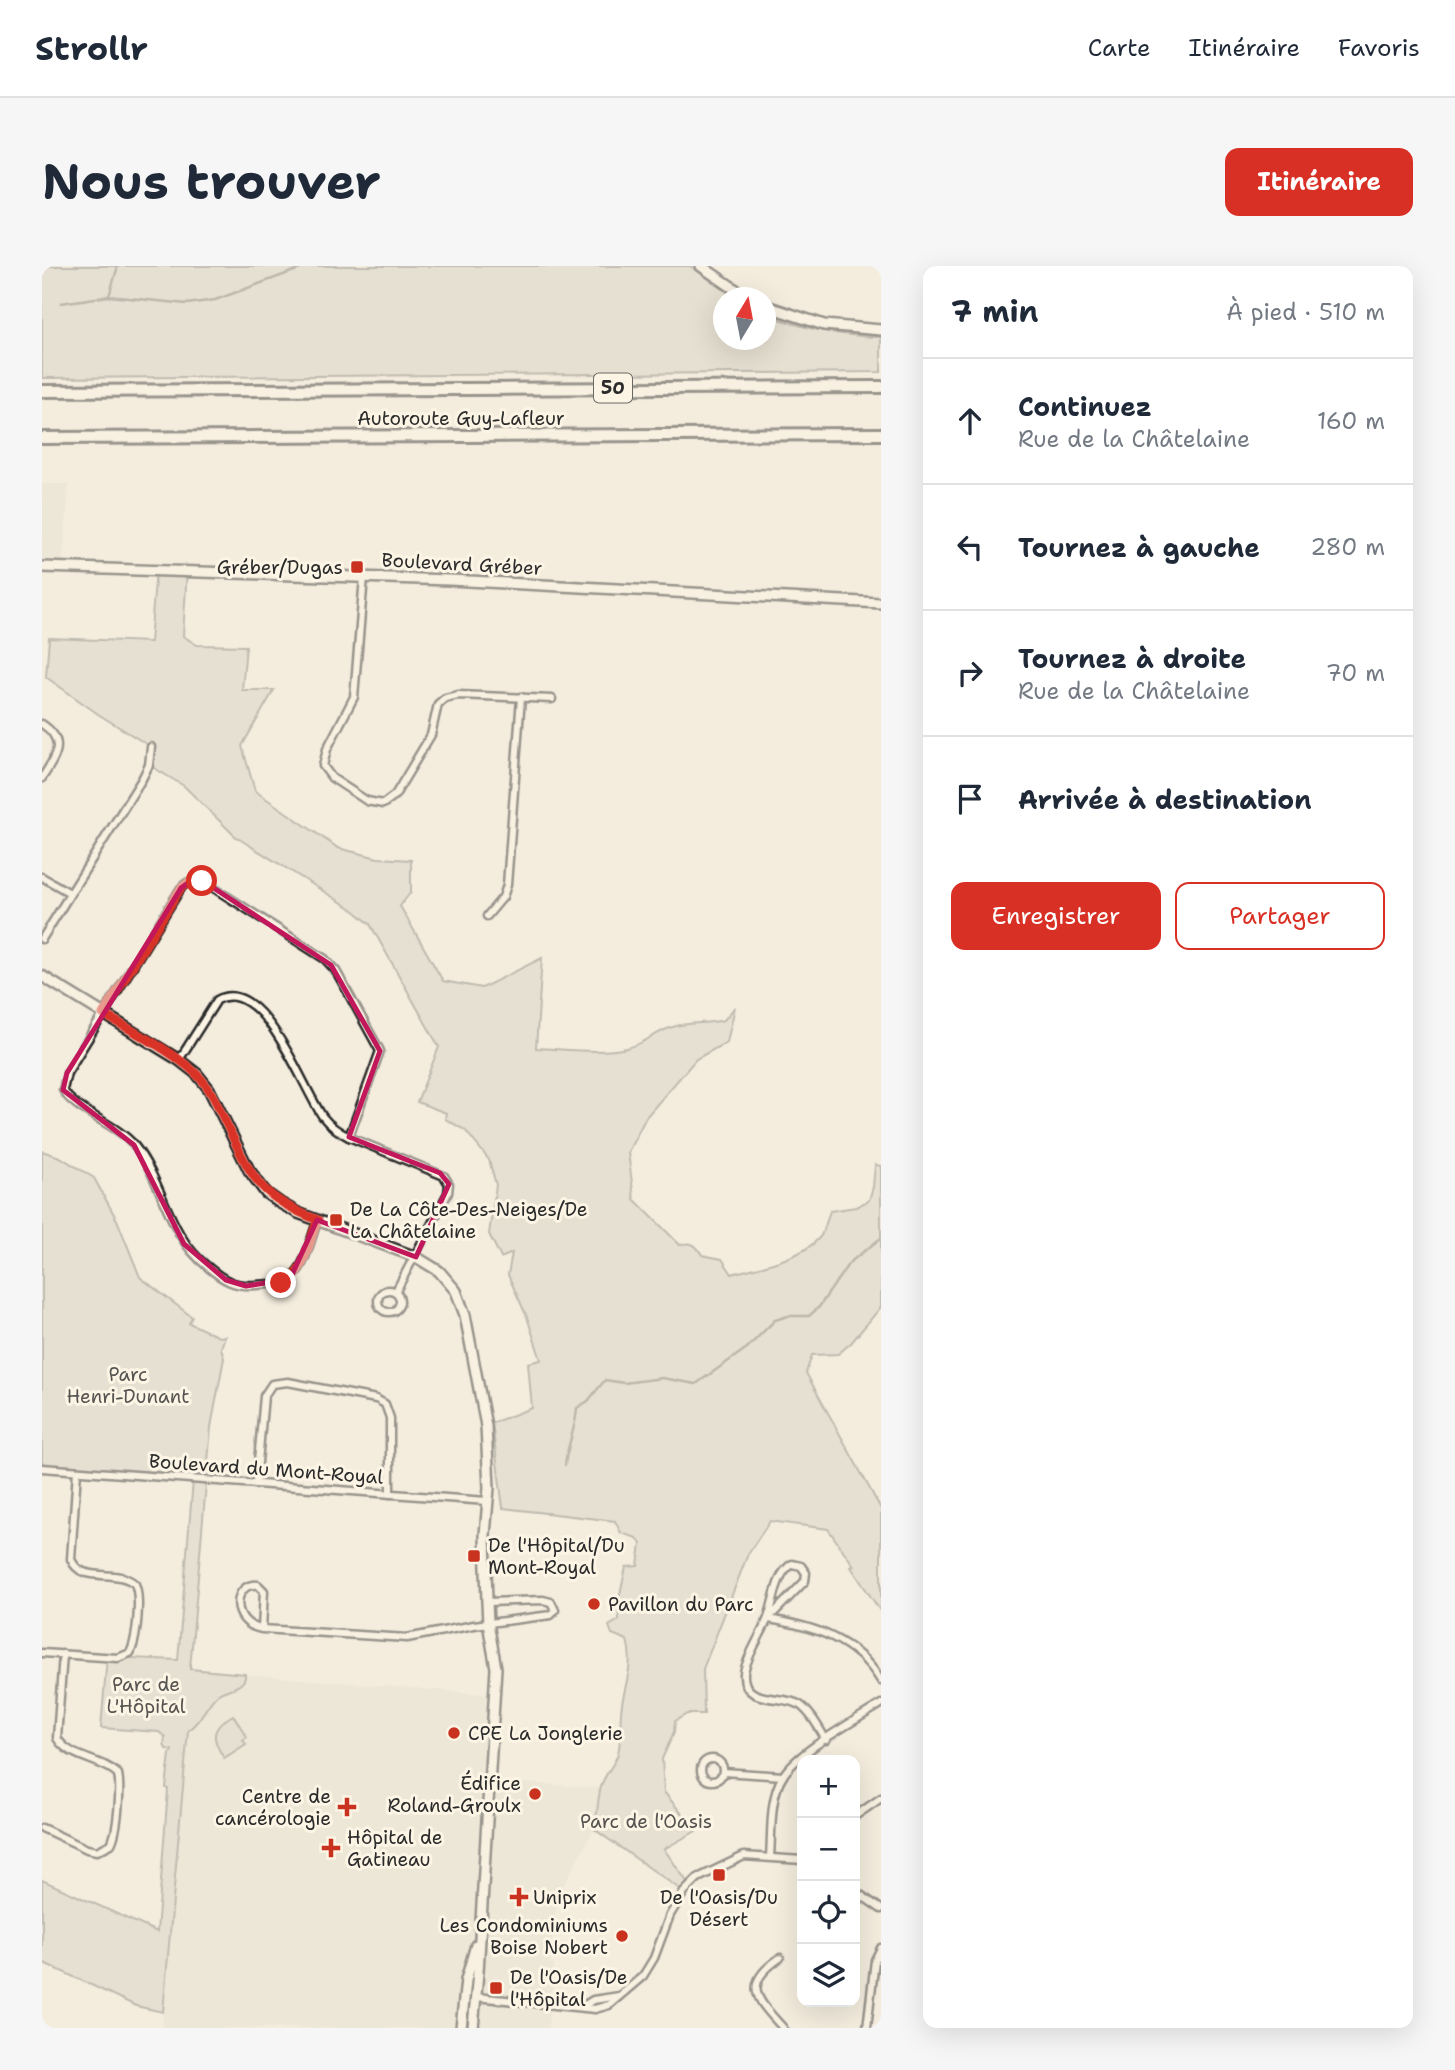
<!DOCTYPE html>
<html lang="fr">
<head>
<meta charset="utf-8">
<style>
	body { margin:0; font-family:"Shantell Sans",sans-serif; background:#f6f6f7; color:#1f2937 }
	.controls { position:absolute; right:21px; bottom:21px; display:grid; overflow:hidden; border-radius:14px; box-shadow:0 7px 28px #0002 }
	.controls button { width:63px; height:63px; display:grid; place-items:center; padding:0; border:0; border-bottom:2px solid #e0e1e3; background:#fff; color:#1f2937; font:35px sans-serif }
	.compass { position:absolute; left:671px; top:21px; width:63px; height:63px; border-radius:50%; background:#fff; box-shadow:0 7px 28px #0002; rotate:10deg }
	.stop { position:absolute; width:21px; height:21px; margin:-16px; border:5px solid #d93025; border-radius:50%; background:#fff }
	.stop.end { background:#d93025; border-color:#fff; box-shadow:0 2px 7px #0008 }
	.list { margin:0; padding:0; list-style:none }
	h2 { display:flex; justify-content:space-between; align-items:center; height:91px; margin:0; padding:0 28px; font-size:30px }
	h2 small { font-size:23px; font-weight:400; color:#747a83 }
	.list li { display:grid; grid-template-columns:46px 1fr auto; gap:21px; align-items:center; box-sizing:border-box; height:126px; padding:0 28px; border-top:2px solid #e0e1e3 }
	.list b { display:block; font-size:26px; white-space:nowrap }
	.list p { margin:0; font-size:23px; white-space:nowrap; color:#747a83 }
	.list em { font-size:23px; font-style:normal; color:#747a83 }
	.actions { display:flex; gap:14px; padding:21px 28px }
	.actions a { flex:1; padding:16px 0; border:2px solid #d93025; border-radius:14px; text-align:center; font-size:24px; color:#d93025 }
	.actions .main { background:#d93025; color:#fff }
	.icon { flex:none; width:38px; height:38px; fill:none; stroke:currentColor; stroke-width:2; stroke-linecap:round; stroke-linejoin:round }
	.map { position:relative; flex:none; width:839px; height:1762px; overflow:hidden; border-radius:14px }
	header { display:flex; align-items:center; gap:42px; box-sizing:border-box; height:98px; padding:0 35px; background:#fff; border-bottom:2px solid #e0e1e3 }
	header strong { font-size:33px }
	nav { display:flex; gap:38px; margin-inline-start:auto; font-size:24px }
	.intro { display:flex; align-items:center; justify-content:space-between; box-sizing:border-box; height:168px; padding:0 42px }
	h1 { margin:0; font-size:49px }
	.button { padding:18px 32px; border-radius:14px; background:#d93025; color:#fff; font-size:24px; font-weight:700 }
	main { display:flex; gap:42px; padding:0 42px }
	aside { flex:1; background:#fff; border-radius:14px; box-shadow:0 7px 28px #0002 }
	.map>svg:first-child { display:block }
	.built { fill:#e5dfd0 }
	.green { fill:#d6d1c4; stroke:#807e78; stroke-width:2 }
	.lines { fill:none; stroke-linecap:round; stroke-linejoin:round }
	.stream { stroke:#7a7771; stroke-width:2.5 }
	.street-casing { stroke:#2b2b2b; stroke-width:11 }
	.secondary-casing { stroke:#2b2b2b; stroke-width:14 }
	.highway-casing { stroke:#2b2b2b; stroke-width:16 }
	.street { stroke:#fcf5e5; stroke-width:6 }
	.secondary { stroke:#fcf5e5; stroke-width:9 }
	.highway { stroke:#fcf5e5; stroke-width:10 }
	.route { stroke:#d93025; stroke-width:9 }
	.marked { fill:none; stroke:#c2185b; stroke-width:5; stroke-linejoin:round }
	.poi-dot { fill:#c8321e; stroke:#fcf5e5; stroke-width:2.5 }
	.labels { text-anchor:middle; dominant-baseline:central; stroke-width:6; stroke-linejoin:round; paint-order:stroke }
	.shield { fill:#fcf5e5; stroke:#6a6863; stroke-width:2 }
	.shield-label { font-size:18px; font-weight:bold; fill:#2b2b2b }
	.street-label { font-size:19px; fill:#2b2b2b; stroke:#fcf5e5 }
	.poi-label { font-size:19px; fill:#2b2b2b; stroke:#fcf5e5; text-anchor:start }
	.park-label { font-size:19px; fill:#565451; stroke:#fcf5e5 }
</style>
</head>
<body>
<header>
<strong>Strollr</strong>
<nav><a>Carte</a><a>Itinéraire</a><a>Favoris</a></nav>
</header>
<div class="intro"><h1>Nous trouver</h1><a class="button">Itinéraire</a></div>
<main>
<div class="map">
<svg width="839" height="1762" viewBox="0 0 839 1762">
	<rect width="100%" height="100%" fill="#f4edde"/>
	<filter id="ink" filterUnits="userSpaceOnUse"><feTurbulence type="fractalNoise" baseFrequency=".0143" numOctaves="2"/><feDisplacementMap in="SourceGraphic" scale="14" xChannelSelector="R" yChannelSelector="G"/><feConvolveMatrix kernelMatrix="1 2 1 2 8 2 1 2 1" color-interpolation-filters="sRGB"/></filter>
	<g filter="url(#ink)">
		<g class="built">
			<path d="M0,218H27L21,295H0Z"/>
			<path d="M148,1404L453,1429L437,1671L419,1762H120Z"/>
			<path d="M455,1515L558,1522L557,1548L552,1563L521,1620L513,1647L508,1697L512,1698L506,1762H436Z"/>
		</g>
		<g class="green">
			<path d="M0,0H648L692,31L682,32V74H724V48C761,63 798,70 839,71V106L0,112Z"/>
			<path d="M114,303L145,304L141,370L155,379L204,380L200,424H232L200,480L213,525L296,582L336,592L369,594V626L358,640L401,715L440,722L500,692L494,782C521,783 559,788 585,782C603,778 616,764 634,760C650,756 666,758 682,754L693,741L685,776L654,793L604,851L586,886L592,933L638,979C650,975 654,979 660,989L680,993L690,1008C716,1001 760,993 778,971C783,964 785,953 788,945L814,941L827,934L831,921L833,899L839,900V1041L809,1077L796,1088L770,1089L764,1107L839,1243V1346L809,1301L812,1300L786,1263L728,1255L706,1288L661,1403L662,1448H645L633,1455L632,1466L620,1493L622,1526L654,1565L622,1583L648,1620L642,1626L552,1563C556,1549 555,1535 559,1521C562,1508 573,1499 576,1487C580,1472 577,1454 580,1438C584,1415 592,1397 585,1374L570,1368L567,1360L577,1354L576,1337L584,1301L596,1300L599,1278L595,1272L579,1267L573,1255L461,1242L450,1157L490,1142L486,1097L499,1094L485,1051L466,1009L470,987L459,992L447,968L454,919L447,894L423,864L403,853L404,847L375,836L397,781L328,658L310,643L194,571L142,520L107,499L109,481L56,448L4,411L7,372L108,376Z"/>
			<path d="M0,885L18,891L52,912L75,954L98,1011L150,1051L147,1057L177,1071L183,1070L179,1082L182,1092L169,1161L148,1403L203,1408V1412C199,1423 184,1422 175,1429C164,1439 159,1456 146,1464L121,1746L94,1740L0,1696V1614L115,1666L126,1523L124,1522L128,1488L130,1484L124,1483L122,1479L123,1471L117,1466L59,1462L65,1391L136,1394L151,1214L0,1202Z"/>
			<path d="M191,1449L205,1471L201,1474L204,1478L182,1492C169,1472 168,1462 191,1449Z"/>
		</g>
		<g class="lines">
			<g class="stream">
				<path d="M67,30L76,0"/>
				<path d="M19,37L67,30L145,38L173,34L266,0"/>
				<path d="M523,1199C525,1179 534,1162 535,1142L546,1135L563,1114L582,1117L620,1112L654,1118L705,1082L733,1054L746,1050H767L777,1041L807,997L839,972"/>
			</g>
			<g class="street-casing">
				<g id="street">
					<path d="M322,311L312,431L285,483L281,500L290,512L325,535L341,538L353,529L389,469L396,438L403,432L416,429L510,433"/>
					<path d="M0,458C26,475 13,492 0,512"/>
					<path d="M0,611L28,627"/>
					<path d="M445,650L461,631L465,619L479,431"/>
					<path d="M0,673L100,513L107,499L109,481"/>
					<path d="M137,794L175,734C221,708 262,826 281,851C288,860 297,866 307,871L402,910L407,918L406,927L354,1025"/>
					<path d="M276,954C268,972 264,1005 245,1014C236,1019 224,1018 214,1019C193,1021 181,1014 166,1001C124,968 123,918 92,879C74,857 32,845 21,824L25,807L139,622C146,614 155,613 164,617L283,693L294,705L338,785L307,871"/>
					<circle cx="347" cy="1035" r="11"/>
					<path d="M0,1202L445,1235"/>
					<path d="M214,1218L222,1130L230,1118L246,1116L334,1133L343,1138L348,1152V1228"/>
					<path d="M726,1353L763,1315L764,1307L759,1300L750,1298C734,1307 732,1336 726,1352C720,1368 704,1391 702,1407C700,1440 741,1428 758,1439C769,1447 777,1462 784,1474"/>
					<path d="M726,1353C771,1360 814,1373 839,1415"/>
					<path d="M220,1363L222,1325L216,1319C190,1316 188,1358 220,1363L365,1372L432,1359L509,1349L513,1344L509,1336L501,1334L445,1336"/>
					<path d="M0,1387L76,1392L88,1387C95,1374 99,1331 93,1318C74,1301 39,1319 29,1293L35,1205"/>
					<circle cx="670" cy="1504" r="11"/>
					<path d="M681,1506L741,1510"/>
					<path d="M813,1550L839,1532"/>
					<path d="M0,1562L45,1583L55,1585L69,1578C76,1565 79,1522 76,1508C59,1492 27,1493 15,1472L21,1388"/>
					<path d="M728,1591C730,1565 727,1532 741,1510C756,1485 813,1455 839,1438"/>
					<path d="M813,1625L839,1643"/>
					<path d="M738,1692C698,1719 716,1734 741,1762"/>
					<path d="M434,1731L553,1743L567,1739L601,1710L612,1692L628,1649L642,1626L656,1612L702,1590L760,1594"/>
					<path d="M541,1740L551,1734L577,1730"/>
					<path d="M825,1762L833,1694L839,1682"/>
				</g>
			</g>
			<g class="secondary-casing">
				<g id="secondary">
					<path d="M659,0L706,32"/>
					<path d="M724,40L782,59L839,64"/>
					<path d="M0,301L408,314L839,337"/>
					<path d="M0,710L137,794L155,808L167,823L207,904L224,927L238,937L256,947L374,991L397,1005L414,1025L423,1049L444,1160L447,1222L443,1269L445,1336L446,1357L454,1402L436,1706L431,1762"/>
					<path d="M419,1762L424,1714L434,1679"/>
				</g>
			</g>
			<g class="highway-casing">
				<g id="highway">
					<path d="M0,125L839,121"/>
					<path d="M0,172L839,168"/>
				</g>
			</g>
			<use href="#street" class="street"/>
			<use href="#secondary" class="secondary"/>
			<use href="#highway" class="highway"/>
		</g>
	</g>
	<g class="lines" filter="url(#ink)">
		<path class="route" d="M160,615L150,614L139,622L61,748C90,765 139,789 160,814C170,825 175,838 181,851C209,908 213,930 276,954C266,975 264,1010 239,1017"/>
	</g>
	<path d="M0 0H839V1762H0ZM150,614L164,617L289,699L338,785L307,871L398,907L407,918L374,991L275,954L248,1013L204,1020L184,1014L142,978L92,879L21,824L25,807L56,757L139,622Z" fill="#f4edde" fill-opacity=".55" fill-rule="evenodd"/>
	<path class="marked" d="M150,614L164,617L289,699L338,785L307,871L398,907L407,918L374,991L275,954L248,1013L204,1020L184,1014L142,978L92,879L21,824L25,807L56,757L139,622Z"/>
	<g class="poi-dot">
		<rect x="308" y="294" width="14" height="14" rx="3.5"/>
		<rect x="287" y="947" width="14" height="14" rx="3.5"/>
		<rect x="425" y="1283" width="14" height="14" rx="3.5"/>
		<circle cx="552" cy="1338" r="7"/>
		<circle cx="412" cy="1467" r="7"/>
		<circle cx="493" cy="1528" r="7"/>
		<path d="M301.5 1530.5h7v7h7v7h-7v7h-7v-7h-7v-7h7z"/>
		<path d="M285.5 1571.5h7v7h7v7h-7v7h-7v-7h-7v-7h7z"/>
		<rect x="670" y="1602" width="14" height="14" rx="3.5"/>
		<path d="M473.5 1620.5h7v7h7v7h-7v7h-7v-7h-7v-7h7z"/>
		<circle cx="580" cy="1670" r="7"/>
		<rect x="447" y="1715" width="14" height="14" rx="3.5"/>
	</g>
	<g class="labels">
		<rect class="shield" x="552" y="107.5" width="38" height="29" rx="5"/>
		<g class="shield-label">
			<text x="571" y="122">50</text>
		</g>
		<g class="street-label">
			<text x="419" y="152">Autoroute Guy-Lafleur</text>
			<text transform="translate(420 298) rotate(3)">Boulevard Gréber</text>
			<text transform="translate(224 1203) rotate(4)">Boulevard du Mont-Royal</text>
		</g>
		<g class="poi-label">
			<text x="301" y="301" text-anchor="end">Gréber/Dugas</text>
			<text x="308" y="943">De La Côte-Des-Neiges/De<tspan x="308" dy="22">La Châtelaine</tspan></text>
			<text x="446" y="1279">De l'Hôpital/Du<tspan x="446" dy="22">Mont-Royal</tspan></text>
			<text x="566" y="1338">Pavillon du Parc</text>
			<text x="426" y="1467">CPE La Jonglerie</text>
			<text x="479" y="1517" text-anchor="end">Édifice<tspan x="479" dy="22">Roland-Groulx</tspan></text>
			<text x="289" y="1530" text-anchor="end">Centre de<tspan x="289" dy="22">cancérologie</tspan></text>
			<text x="305" y="1571">Hôpital de<tspan x="305" dy="22">Gatineau</tspan></text>
			<text x="491" y="1631">Uniprix</text>
			<text x="677" y="1631" text-anchor="middle">De l'Oasis/Du<tspan x="677" dy="22">Désert</tspan></text>
			<text x="566" y="1659" text-anchor="end">Les Condominiums<tspan x="566" dy="22">Boise Nobert</tspan></text>
			<text x="468" y="1711">De l'Oasis/De<tspan x="468" dy="22">l'Hôpital</tspan></text>
		</g>
		<g class="park-label">
			<text x="86" y="1108">Parc<tspan x="86" dy="22">Henri-Dunant</tspan></text>
			<text x="104" y="1418">Parc de<tspan x="104" dy="22">L'Hôpital</tspan></text>
			<text x="604" y="1555">Parc de l'Oasis</text>
		</g>
	</g>
</svg>
<div class="controls">
<button>+</button>
<button>−</button>
<button><svg class="icon" aria-label="locate" viewBox="0 0 24 24"><circle cx="12" cy="12" r="6"/><path d="M12 2v4M12 18v4M2 12h4M18 12h4"/></svg></button>
<button><svg class="icon" aria-label="layers" viewBox="0 0 24 24"><path d="M12 4l9 5-9 5-9-5zM3 14l9 5 9-5"/></svg></button>
</div>
<svg class="compass" viewBox="-18 -18 36 36"><path d="M0-13l5 13h-10z" fill="#e53935"/><path d="M0 13l5-13h-10z" fill="#747a83"/></svg>
<div class="stop" style="left:160px;top:615px"></div>
<div class="stop end" style="left:239px;top:1017px"></div>
</div>
<aside>
<h2>7 min<small>À pied · 510 m</small></h2>
<ul class="list">
<li><svg class="icon" aria-label="ahead" viewBox="0 0 24 24"><path d="M12 20V5M6 11l6-6 6 6"/></svg><div><b>Continuez</b><p>Rue de la Châtelaine</p></div><em>160 m</em></li>
<li><svg class="icon" aria-label="left" viewBox="0 0 24 24"><path d="M17 20v-9H6M10 6l-5 5 5 5"/></svg><div><b>Tournez à gauche</b></div><em>280 m</em></li>
<li><svg class="icon" aria-label="right" viewBox="0 0 24 24"><path d="M7 20v-9h11M14 6l5 5-5 5"/></svg><div><b>Tournez à droite</b><p>Rue de la Châtelaine</p></div><em>70 m</em></li>
<li><svg class="icon" aria-label="arrive" viewBox="0 0 24 24"><path d="M6 21V4h12l-3 4 3 4H6"/></svg><div><b>Arrivée à destination</b></div></li>
</ul>
<div class="actions"><a class="main">Enregistrer</a><a>Partager</a></div>
</aside>
</main>
</body>
</html>
